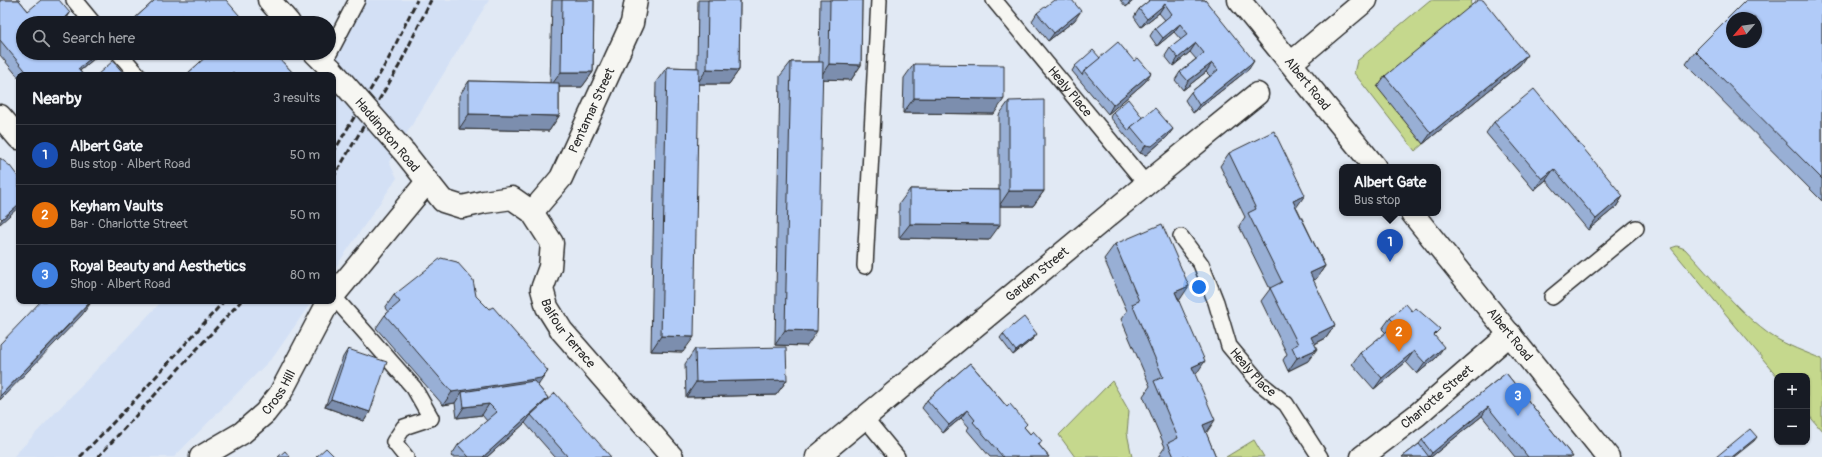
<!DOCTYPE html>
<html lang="en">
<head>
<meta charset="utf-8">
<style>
	body { margin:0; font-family:Pangolin,sans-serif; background:#242831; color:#f1f3f6 }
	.controls { position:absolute; right:12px; bottom:12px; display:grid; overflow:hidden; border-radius:8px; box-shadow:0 1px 3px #0004 }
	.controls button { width:36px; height:36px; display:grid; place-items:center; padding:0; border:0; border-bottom:1px solid #363941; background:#171b24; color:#f1f3f6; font:20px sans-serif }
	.compass { position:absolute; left:1726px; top:12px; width:36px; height:36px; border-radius:50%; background:#171b24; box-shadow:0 1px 3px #0004; rotate:241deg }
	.you { position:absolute; left:1199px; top:287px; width:14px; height:14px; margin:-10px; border:3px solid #fff; border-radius:50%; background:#1a73e8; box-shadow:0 0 0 6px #1a73e833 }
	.badge { display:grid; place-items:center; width:26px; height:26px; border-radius:50%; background:#d1495b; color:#fff; font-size:13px; font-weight:700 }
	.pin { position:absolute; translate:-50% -33px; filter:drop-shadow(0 1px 2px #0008) }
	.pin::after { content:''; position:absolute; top:21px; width:14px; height:12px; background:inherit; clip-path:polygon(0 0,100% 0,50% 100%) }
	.popup { position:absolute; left:1339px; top:164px; width:102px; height:52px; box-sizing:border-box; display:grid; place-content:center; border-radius:8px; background:#171b24; filter:drop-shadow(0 1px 3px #0005); font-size:13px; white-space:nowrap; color:#9ea1a6 }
	.popup b { font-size:15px; color:#f1f3f6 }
	.popup::after { content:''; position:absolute; left:50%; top:100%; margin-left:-8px; border:8px solid transparent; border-top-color:#171b24 }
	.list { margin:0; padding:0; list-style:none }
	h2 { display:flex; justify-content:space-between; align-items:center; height:52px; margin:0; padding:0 16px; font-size:17px }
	h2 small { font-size:13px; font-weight:400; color:#9ea1a6 }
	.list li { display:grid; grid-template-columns:26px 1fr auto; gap:12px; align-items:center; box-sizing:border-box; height:60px; padding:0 16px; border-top:1px solid #363941 }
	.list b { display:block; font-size:15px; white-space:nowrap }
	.list p { margin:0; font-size:13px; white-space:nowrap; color:#9ea1a6 }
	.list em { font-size:13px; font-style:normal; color:#9ea1a6 }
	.icon { flex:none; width:22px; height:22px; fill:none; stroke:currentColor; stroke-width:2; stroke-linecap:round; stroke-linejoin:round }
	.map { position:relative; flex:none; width:1822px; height:457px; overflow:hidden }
	.search { position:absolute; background:#171b24; box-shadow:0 1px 3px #0004; left:16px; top:16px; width:320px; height:44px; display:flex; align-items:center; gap:10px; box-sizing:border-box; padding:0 14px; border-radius:22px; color:#9ea1a6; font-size:15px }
	.panel { position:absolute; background:#171b24; box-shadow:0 1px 3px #0004; left:16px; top:72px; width:320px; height:232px; border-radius:8px }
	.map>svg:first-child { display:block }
	.built { fill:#d3e0f5 }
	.green { fill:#c5d88d; stroke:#78825c }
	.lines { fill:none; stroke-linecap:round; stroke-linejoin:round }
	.service-casing { stroke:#2b2b2b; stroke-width:18 }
	.minor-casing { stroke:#2b2b2b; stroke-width:25 }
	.secondary-casing { stroke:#2b2b2b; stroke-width:25 }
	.service { stroke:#f6f6f2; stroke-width:15 }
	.minor { stroke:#f6f6f2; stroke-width:22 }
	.secondary { stroke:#f6f6f2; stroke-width:22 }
	.rail { stroke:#2b2b2b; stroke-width:3; stroke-dasharray:6 3; stroke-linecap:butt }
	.minor-bridge-casing { stroke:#2b2b2b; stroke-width:25; stroke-linecap:butt }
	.minor-bridge { stroke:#f6f6f2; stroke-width:22 }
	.wall { fill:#98afd5; stroke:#2b2b2b }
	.shaded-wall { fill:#7c8eae; stroke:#2b2b2b }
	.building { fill:#b1cbf8; stroke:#2b2b2b; fill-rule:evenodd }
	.labels { text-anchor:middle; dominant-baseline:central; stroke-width:3.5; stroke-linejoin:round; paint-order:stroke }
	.street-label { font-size:13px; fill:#2b2b2b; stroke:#f6f6f2 }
</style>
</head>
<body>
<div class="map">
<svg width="1822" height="457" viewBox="0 0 1822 457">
	<rect width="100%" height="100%" fill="#e1e9f4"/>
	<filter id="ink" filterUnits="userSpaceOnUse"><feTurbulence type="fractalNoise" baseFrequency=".025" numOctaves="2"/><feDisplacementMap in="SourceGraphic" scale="8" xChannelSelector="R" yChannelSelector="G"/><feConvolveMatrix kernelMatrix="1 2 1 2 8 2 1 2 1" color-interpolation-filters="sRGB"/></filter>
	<g filter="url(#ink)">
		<g class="built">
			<path d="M364,0H489L389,162L397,178L333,271V75H328Z"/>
			<path d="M162,301H312L274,356L174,457H13Z"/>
		</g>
		<g class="green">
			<path d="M1430,0H1473L1470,3L1474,8L1423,144L1415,151L1354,73L1357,61Z"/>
			<path d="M1677,246L1685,249C1710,276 1742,316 1772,336C1788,346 1805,352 1822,359V431L1807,413V376H1777L1671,248Z"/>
			<path d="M1112,381L1129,411L1127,433L1132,457H1075L1059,435Z"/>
			<path d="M1254,440L1264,457H1226Z"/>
		</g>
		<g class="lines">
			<g class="service-casing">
				<g id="service">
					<path d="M74,0L93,23"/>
					<path id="s1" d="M994,0L1146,184"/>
					<path d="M119,53L138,75"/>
					<path d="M324,63L357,0"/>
					<path id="s2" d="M1181,237L1201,264L1216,302L1229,346L1260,383L1286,404L1320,457"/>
					<path d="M865,266L879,0"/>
					<path d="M333,296L414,388L431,418L404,427L394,442L406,457"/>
					<path d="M1552,297L1636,228"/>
					<path d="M865,418L897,457"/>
				</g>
			</g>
			<g class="minor-casing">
				<g id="minor">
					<path d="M269,0L289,23"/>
					<path d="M315,53L331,69"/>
					<path d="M0,116L19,138"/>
					<path id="s3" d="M405,153L443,201L462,207L484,202L512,198L532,212L552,243L550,267L542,289L547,307L562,331L672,457"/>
					<path id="s4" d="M532,212L561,178L632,23L636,0"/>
					<path d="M333,296L427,182"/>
					<path id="s5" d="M201,457L242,433L265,413L280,394L329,301"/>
					<path id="s6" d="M817,457L1156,176L1257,94"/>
					<path id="s7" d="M1362,457L1417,415L1510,334"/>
				</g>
			</g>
			<g class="secondary-casing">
				<g id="secondary">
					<path id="s8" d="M1239,0L1375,167"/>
					<path d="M1291,63L1366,0"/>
					<path id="s9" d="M1412,213L1608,457"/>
				</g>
			</g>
			<use href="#service" class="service"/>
			<use href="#minor" class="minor"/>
			<use href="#secondary" class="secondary"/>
			<g class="rail">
				<path d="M333,153L388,60L417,0"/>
				<path d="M333,178L399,66L431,0"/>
				<path d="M80,457L134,401L224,301"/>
				<path d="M98,457L241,301"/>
			</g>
			<g class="minor-bridge-casing">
				<path id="minor-bridge" d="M331,69L405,153"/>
			</g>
			<use href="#minor-bridge" class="minor-bridge"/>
		</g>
		<g class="wall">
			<path d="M0,0H19L28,11L70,13L65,21L63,23H23V53L96,57L80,71L83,75H19V78L0,55Z"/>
			<path d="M155,0L246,23H130L133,20Z"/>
			<path d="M552,0H594L593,72L582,87H559V116L549,131L459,129V96L469,81L550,83Z"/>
			<path d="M698,0H740L739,70L729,84H698L683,352L651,351L656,82L667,67L697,68Z"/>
			<path d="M820,0H862L861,65L851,80L822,79L807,346L775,345L780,76L791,62H819Z"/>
			<path d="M1120,0H1134L1126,7Z"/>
			<path d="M1148,0H1205L1249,69L1193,113L1185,100L1191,92L1210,76L1206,72L1183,90L1175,80L1180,72L1196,59L1190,52L1173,66L1165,56L1170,48L1181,40L1174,32L1157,46L1150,36L1155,28L1165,20L1159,13L1141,27L1134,17L1139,9L1149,1Z"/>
			<path d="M1822,0V201L1686,64L1695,51Z"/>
			<path d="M1037,13L1075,20L1048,41L1032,21Z"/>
			<path d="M203,53H274L295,75H186L206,57Z"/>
			<path d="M1100,58L1134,61L1145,82L1108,114L1072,71L1075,66Z"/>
			<path d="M914,64L994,114L903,113L904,78Z"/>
			<path d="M1520,65L1423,144L1377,87L1385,76Z"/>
			<path d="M1009,101L1044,191L1033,206H1000L989,240L899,238V204L910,189L999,190V115Z"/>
			<path d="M1113,112L1143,118L1173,129L1167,137L1146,155L1140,153L1110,117Z"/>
			<path d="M1494,122L1623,196L1616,207L1588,230L1546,180L1534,190L1486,133Z"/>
			<path d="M1229,153L1297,208L1325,266L1316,279L1313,280L1335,325L1326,338L1315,344L1308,361L1288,371L1283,360L1287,354L1261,301L1270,289L1239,226L1245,217L1220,166Z"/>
			<path d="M1115,244L1179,301L1195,375L1206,433L1216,457H1158L1165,447L1143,396L1150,386L1121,319L1127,311L1104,259Z"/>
			<path d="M394,295L476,296L539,384L538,386L548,398L546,401L611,457H555L525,423L487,457H452L451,456L458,445L487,421L482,415L457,418L455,403L443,405L376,328L385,315L388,312L385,308Z"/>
			<path d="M1412,311L1435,336L1436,358L1417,374L1406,362L1374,389L1352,364L1360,353L1386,333L1382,329L1390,318Z"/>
			<path d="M1003,334L1034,338L1013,355L1000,338Z"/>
			<path d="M348,349L370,412L364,421L325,407L343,357Z"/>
			<path d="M695,349L787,380L776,395L686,397L685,364Z"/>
			<path d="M970,363L1030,434L1042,441L1039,445L1049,457H990L967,430L969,427L961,418L943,433L922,408L927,400Z"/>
			<path d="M1506,373L1573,457H1515L1482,416L1431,457H1402L1419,444L1422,440Z"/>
		</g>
		<g class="shaded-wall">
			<path d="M1131,0H1134L1126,7Z"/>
			<path d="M1165,4L1159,13L1141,27L1147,19Z"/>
			<path d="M1081,11L1075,20L1048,41L1054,33Z"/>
			<path d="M70,13L65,21L63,23H59Z"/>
			<path d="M183,15L177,23H173Z"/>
			<path d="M1180,24L1174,32L1157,46L1163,38Z"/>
			<path d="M1196,43L1190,52L1173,66L1178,58Z"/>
			<path d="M97,53H99L96,57L75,75L78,69Z"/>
			<path d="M1527,55L1520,65L1423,144L1431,133Z"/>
			<path d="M1254,61L1249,69L1193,113L1199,105Z"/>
			<path d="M1212,63L1206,72L1183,90L1188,81Z"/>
			<path d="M829,64L861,65L851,80L819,79Z"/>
			<path d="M707,69L739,70L729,84H697Z"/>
			<path d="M561,72H593L582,87H550Z"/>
			<path d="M1151,73L1145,82L1108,114L1113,105Z"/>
			<path d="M914,98L1004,99L994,114L903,113Z"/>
			<path d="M469,114L559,116L549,131L459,129Z"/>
			<path d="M1173,129L1167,137L1146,155L1140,153L1146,145Z"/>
			<path d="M1554,169L1546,180L1534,190L1542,179Z"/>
			<path d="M1009,191H1044L1033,206H999Z"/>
			<path d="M1305,195L1296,208L1293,201Z"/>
			<path d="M1623,196L1616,207L1588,230L1596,219Z"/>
			<path d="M19,204V207L0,224V222L2,219Z"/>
			<path d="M910,224L1000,225L989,240L899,238Z"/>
			<path d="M1325,266L1316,279L1301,286L1310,273Z"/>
			<path d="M1189,286L1179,301L1175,292Z"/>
			<path d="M92,301L82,315L0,400V396Z"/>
			<path d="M1335,325L1326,338L1302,350L1311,337Z"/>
			<path d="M785,330L817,331L807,346L775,345Z"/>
			<path d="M1037,334L1034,338L1013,355L1016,351Z"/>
			<path d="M661,336L694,337L683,352L651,351Z"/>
			<path d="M1444,347L1436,358L1417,374L1425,363Z"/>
			<path d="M1317,349L1308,361L1288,371L1297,358Z"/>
			<path d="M1414,351L1406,362L1374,389L1382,378Z"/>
			<path d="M1205,361L1195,376L1192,367Z"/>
			<path d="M548,371L539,384L532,391L462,392L455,403L443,405L452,392Z"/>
			<path d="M787,380L776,395L686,397L696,382Z"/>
			<path d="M548,398L540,409L531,415L525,423L487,457H483Z"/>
			<path d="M331,399L370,412L364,421L325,407Z"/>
			<path d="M489,404L482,415L457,418L464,407Z"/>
			<path d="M1488,407L1482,416L1431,457H1429L1432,453Z"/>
			<path d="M967,410L961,418L943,433L949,425Z"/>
			<path d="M1215,420L1205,435L1203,425Z"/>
			<path d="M1757,437L1754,441L1734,457H1732Z"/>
		</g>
		<g class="building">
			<path d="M0,0H19L28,11L41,0H59L70,13L59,23H23V53H97L78,69L83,75H29L0,40Z"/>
			<path d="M155,0H226L246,23H190L183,15L173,23H136L133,20Z"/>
			<path d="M562,0H594L593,72H561Z"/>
			<path d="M708,0H740L739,70L707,69Z"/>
			<path d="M830,0H862L861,65L829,64Z"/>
			<path d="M1054,0H1072L1081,11L1054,33L1037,13Z"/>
			<path d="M1150,0H1205L1254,61L1199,105L1191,92L1218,70L1212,63L1188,81L1180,72L1204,53L1196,43L1178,58L1170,48L1188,34L1180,24L1163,38L1155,28L1172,14L1165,4L1147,19L1139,9Z"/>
			<path d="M1478,0H1483L1527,55L1431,133L1385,76Z"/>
			<path d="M1746,0H1822V179L1695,51ZM1732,18H1756V42H1732Z"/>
			<path d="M1118,42L1134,61L1138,58L1151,73L1113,105L1084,71Z"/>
			<path d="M1093,50L1100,58L1084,71L1082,75L1075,66Z"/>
			<path d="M210,53H274L295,75H236L233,72L230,75H186Z"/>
			<path d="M113,61L125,75H97Z"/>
			<path d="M791,62H823L817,331L785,330Z"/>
			<path d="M914,64L1004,65V99L914,98Z"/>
			<path d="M667,67L699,68L694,337L661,336Z"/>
			<path d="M469,81L559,83V116L469,114Z"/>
			<path d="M1534,89L1623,196L1596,219L1554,169L1542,179L1494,122Z"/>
			<path d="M1128,99L1143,118L1131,127L1129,131L1113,112Z"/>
			<path d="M1044,100V191H1009V101Z"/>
			<path d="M1155,108L1173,129L1152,146L1146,145L1131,127Z"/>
			<path d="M1274,131L1305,195L1293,201L1325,266L1310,273L1335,325L1311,337L1317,349L1297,358L1292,347L1298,344L1270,288L1282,282L1248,213L1256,209L1229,153Z"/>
			<path d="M0,158L10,166L19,178V204L2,219L0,217Z"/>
			<path d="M910,189L1000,190V225L910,224Z"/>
			<path d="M1162,224L1189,286L1175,292L1205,361L1192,367L1215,420L1203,425L1216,457H1174L1168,443L1178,438L1154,381L1163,377L1132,304L1139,301L1115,244Z"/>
			<path d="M441,258L457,262L473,280L476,296L489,309L493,307L548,371L541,378L452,392L385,315L400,302L394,295Z"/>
			<path d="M41,301H91L0,396V344L24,319Z"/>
			<path d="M1406,304L1412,311L1416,308L1440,329L1434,335L1444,347L1425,363L1414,351L1382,378L1360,353L1396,324L1390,318Z"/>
			<path d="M1024,317L1037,334L1016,351L1003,334Z"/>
			<path d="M786,347L787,380L696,382L695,349Z"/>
			<path d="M348,349L387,362L370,412L331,399Z"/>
			<path d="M970,363L1007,407L1010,404L1027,424L1024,427L1030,434L1033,431L1042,441L1038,444L1049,457H1003L973,422L975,420L967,410L949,425L927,400Z"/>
			<path d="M1506,373L1573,457H1528L1488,407L1432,453L1422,440Z"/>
			<path d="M534,381L548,398L483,457H469L458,445L497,412L489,404L464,407L462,392Z"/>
			<path d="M555,393L611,457H568L531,415Z"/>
			<path d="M1750,429L1757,437L1732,457H1716Z"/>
			<path d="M1419,444L1429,457H1402Z"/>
			<path d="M326,448L334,456L333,457H316Z"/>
			<path d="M285,451L290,457H278Z"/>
		</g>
	</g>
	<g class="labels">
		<g class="street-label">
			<text stroke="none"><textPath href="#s8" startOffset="108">Albert Road</textPath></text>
			<text stroke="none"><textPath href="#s1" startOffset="119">Healy Place</textPath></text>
			<text stroke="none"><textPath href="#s4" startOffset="119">Pentamar Street</textPath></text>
			<text transform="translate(387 135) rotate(50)">Haddington Road</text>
			<text stroke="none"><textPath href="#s6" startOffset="286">Garden Street</textPath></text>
			<text stroke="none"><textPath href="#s3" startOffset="293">Balfour Terrace</textPath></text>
			<text stroke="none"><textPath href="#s9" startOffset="156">Albert Road</textPath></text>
			<text stroke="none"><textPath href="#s2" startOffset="156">Healy Place</textPath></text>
			<text stroke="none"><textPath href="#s5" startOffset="103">Cross Hill</textPath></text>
			<text stroke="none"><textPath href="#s7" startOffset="96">Charlotte Street</textPath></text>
		</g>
	</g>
</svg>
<div class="controls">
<button>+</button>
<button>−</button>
</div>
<svg class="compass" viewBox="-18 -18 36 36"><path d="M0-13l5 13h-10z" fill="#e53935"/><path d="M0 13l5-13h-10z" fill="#9ea1a6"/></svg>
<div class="you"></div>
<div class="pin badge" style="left:1390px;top:262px;background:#1a4fb4">1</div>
<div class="popup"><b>Albert Gate</b>Bus stop</div>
<div class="pin badge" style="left:1399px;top:352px;background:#e8710a">2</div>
<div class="pin badge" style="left:1518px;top:416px;background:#3f7fe0">3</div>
<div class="search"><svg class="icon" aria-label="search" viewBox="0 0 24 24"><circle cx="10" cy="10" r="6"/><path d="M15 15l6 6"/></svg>Search here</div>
<section class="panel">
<h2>Nearby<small>3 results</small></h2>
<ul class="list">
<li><span class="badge" style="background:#1a4fb4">1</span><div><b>Albert Gate</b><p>Bus stop · Albert Road</p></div><em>50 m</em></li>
<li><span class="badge" style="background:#e8710a">2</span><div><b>Keyham Vaults</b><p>Bar · Charlotte Street</p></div><em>50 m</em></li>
<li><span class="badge" style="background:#3f7fe0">3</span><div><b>Royal Beauty and Aesthetics</b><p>Shop · Albert Road</p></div><em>80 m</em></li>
</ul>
</section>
</div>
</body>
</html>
